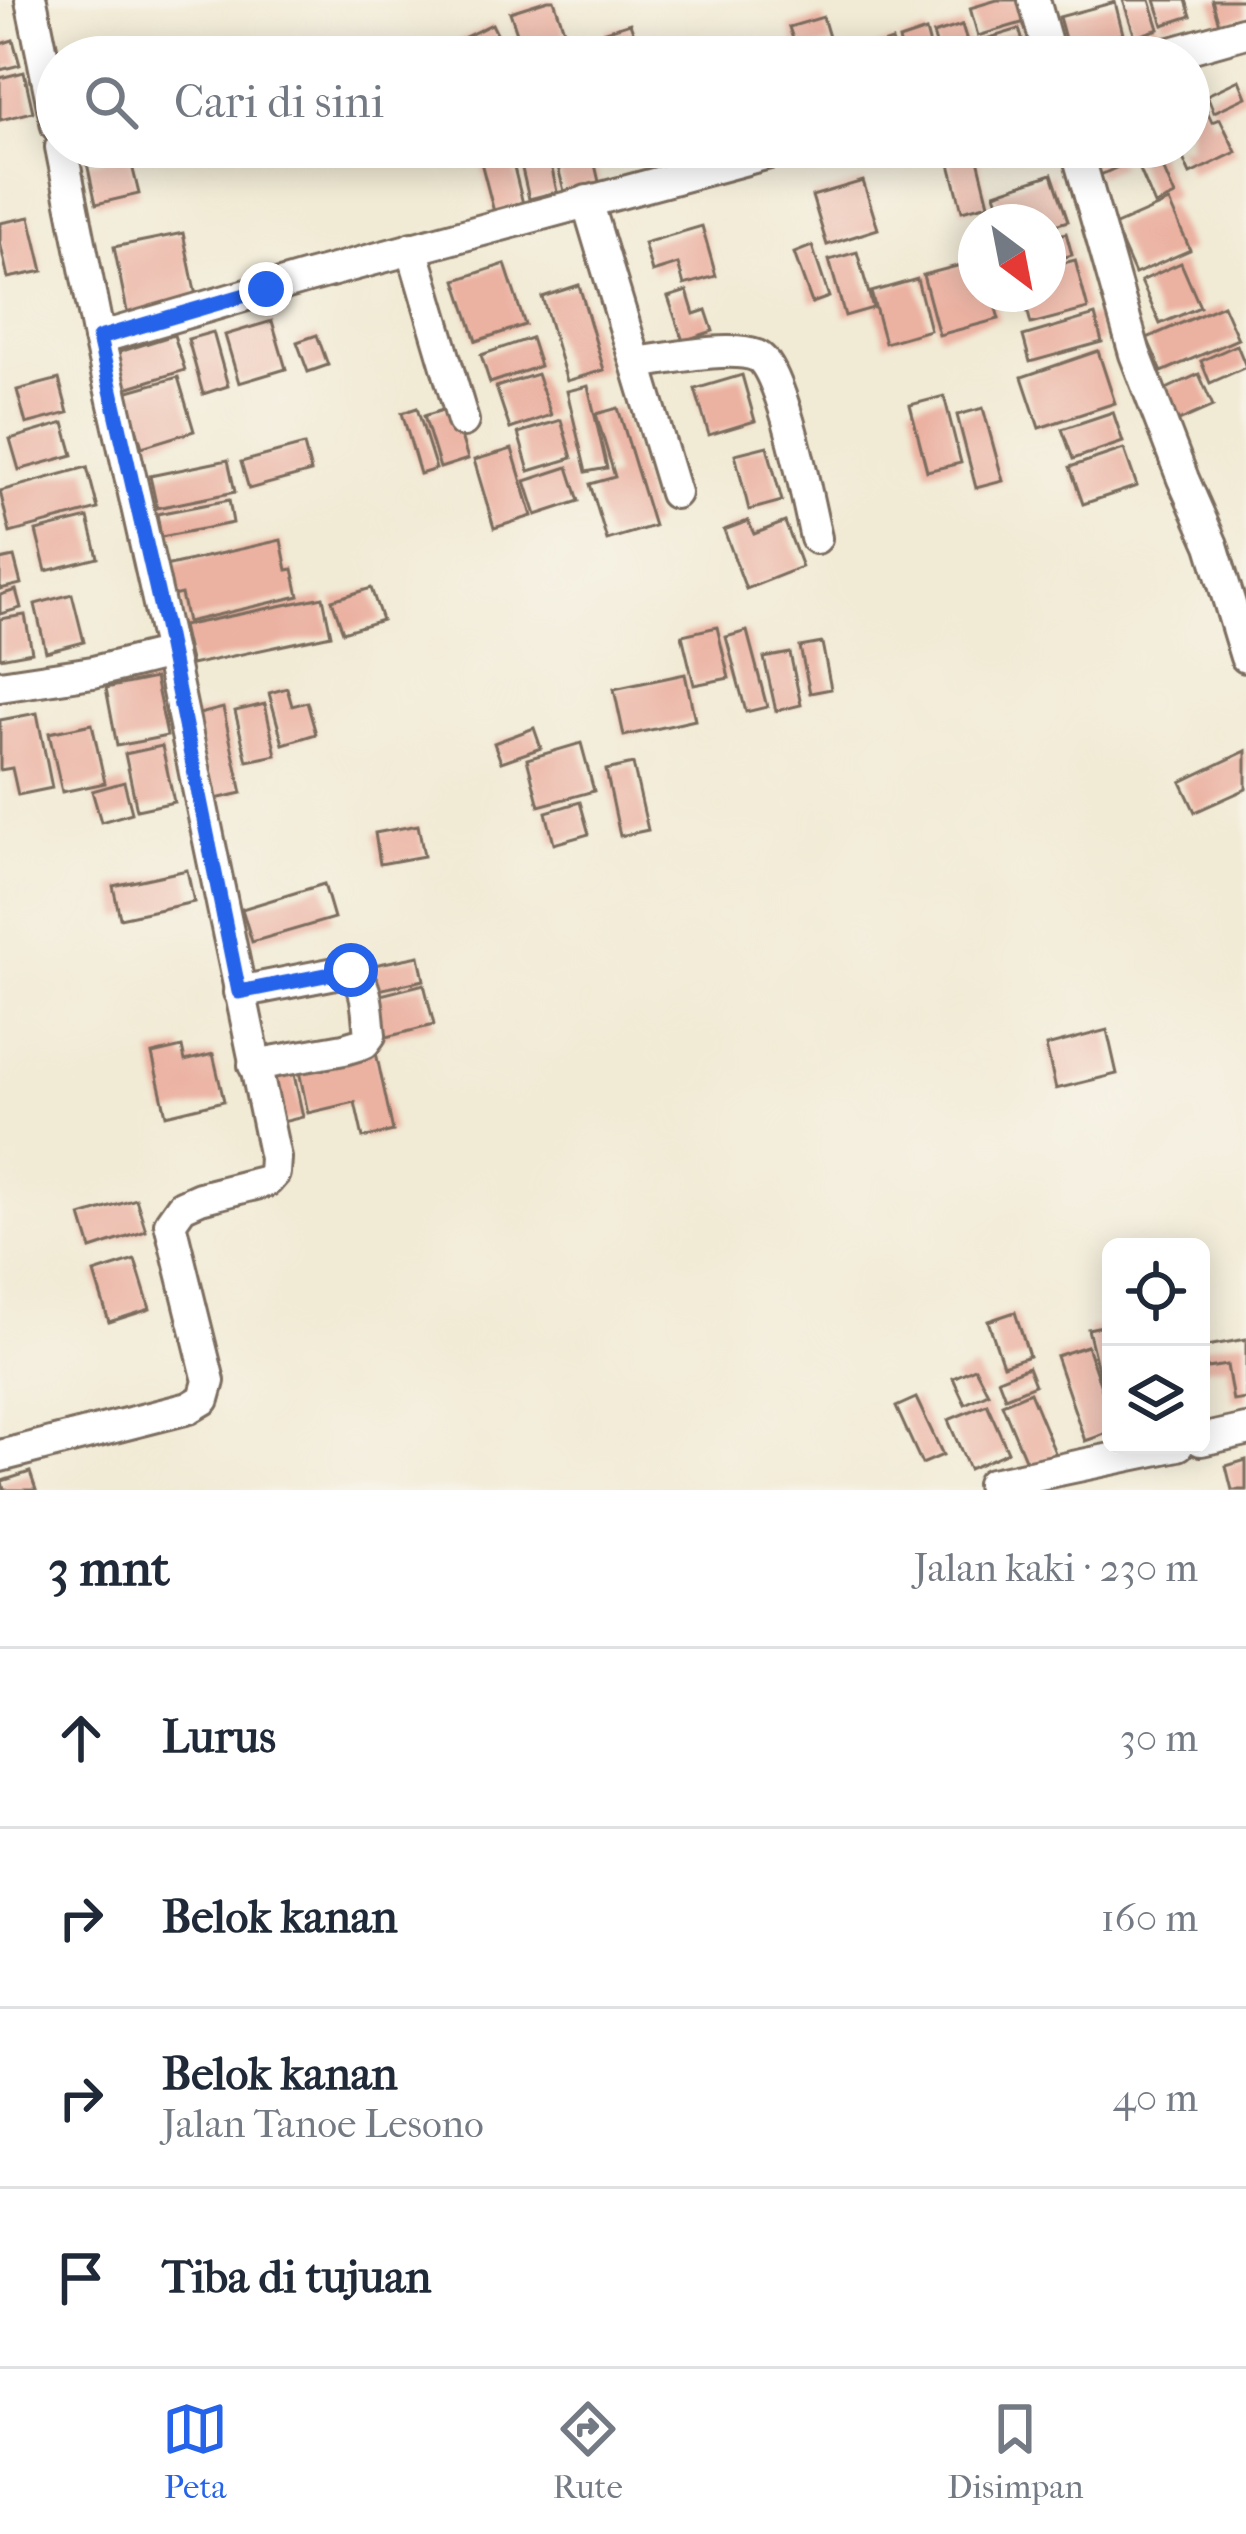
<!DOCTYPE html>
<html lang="id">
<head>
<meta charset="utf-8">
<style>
	body { margin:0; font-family:"IM FELL French Canon",serif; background:#f6f6f7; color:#1f2937 }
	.controls { position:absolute; right:36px; bottom:36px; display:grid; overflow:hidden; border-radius:18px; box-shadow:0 6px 30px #0003 }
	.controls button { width:108px; height:108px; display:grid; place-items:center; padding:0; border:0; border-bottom:3px solid #e0e1e3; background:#fff; color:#1f2937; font:60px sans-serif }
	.compass { position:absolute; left:958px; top:204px; width:108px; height:108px; border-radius:50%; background:#fff; box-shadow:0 6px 30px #0003; rotate:148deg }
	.stop { position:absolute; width:36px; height:36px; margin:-27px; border:9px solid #2563eb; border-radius:50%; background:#fff }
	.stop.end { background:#2563eb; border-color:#fff; box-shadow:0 3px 12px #0008 }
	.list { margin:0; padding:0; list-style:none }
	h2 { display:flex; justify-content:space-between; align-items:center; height:156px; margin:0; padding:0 48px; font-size:51px }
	h2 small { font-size:39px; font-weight:400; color:#747a83 }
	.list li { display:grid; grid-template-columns:78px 1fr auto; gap:36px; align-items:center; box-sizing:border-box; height:180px; padding:0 48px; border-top:3px solid #e0e1e3 }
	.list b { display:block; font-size:45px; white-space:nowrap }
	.list p { margin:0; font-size:39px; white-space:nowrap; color:#747a83 }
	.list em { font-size:39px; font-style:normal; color:#747a83 }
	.icon { flex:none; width:66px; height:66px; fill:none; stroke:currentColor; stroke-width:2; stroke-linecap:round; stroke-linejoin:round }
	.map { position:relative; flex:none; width:1246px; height:1490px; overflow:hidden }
	.search { position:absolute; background:#fff; box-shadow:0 6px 30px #0003; left:36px; right:36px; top:36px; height:132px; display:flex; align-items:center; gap:30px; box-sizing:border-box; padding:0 42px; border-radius:66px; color:#747a83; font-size:45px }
	.sheet { height:876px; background:#fff }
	nav { display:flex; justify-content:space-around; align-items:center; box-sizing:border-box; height:168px; border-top:3px solid #e0e1e3; background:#fff; font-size:33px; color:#747a83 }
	nav a { display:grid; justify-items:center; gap:6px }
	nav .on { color:#2563eb }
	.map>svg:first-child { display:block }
	.building { fill:#ebb1a1 }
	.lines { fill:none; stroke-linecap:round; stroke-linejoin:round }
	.minor-casing { stroke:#7b6d5e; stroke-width:36 }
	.minor { stroke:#fff; stroke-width:30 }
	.route { stroke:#2563eb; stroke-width:15 }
</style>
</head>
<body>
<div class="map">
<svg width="1246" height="1490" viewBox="0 0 1246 1490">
	<rect width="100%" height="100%" fill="#f7f3e8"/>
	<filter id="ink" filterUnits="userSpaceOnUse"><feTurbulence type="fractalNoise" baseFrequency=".00833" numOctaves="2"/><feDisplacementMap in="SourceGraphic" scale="24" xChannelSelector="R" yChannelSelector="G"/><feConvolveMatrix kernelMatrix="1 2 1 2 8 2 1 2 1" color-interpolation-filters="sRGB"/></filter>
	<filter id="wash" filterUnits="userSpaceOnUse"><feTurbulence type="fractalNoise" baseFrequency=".004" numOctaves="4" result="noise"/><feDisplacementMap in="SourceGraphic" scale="48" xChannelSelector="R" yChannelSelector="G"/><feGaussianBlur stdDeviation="2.7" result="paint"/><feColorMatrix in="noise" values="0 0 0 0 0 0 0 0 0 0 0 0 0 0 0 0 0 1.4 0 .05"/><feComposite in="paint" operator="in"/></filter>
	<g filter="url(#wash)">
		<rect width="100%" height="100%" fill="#f1ead4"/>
		<g id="blocks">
			<g class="building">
				<path d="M548,0H554L566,36L523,51L510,12Z"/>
				<path d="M997,0H1018L1025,22L978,36L970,8Z"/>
				<path d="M1123,0H1150L1159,29L1135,37Z"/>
				<path d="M1155,0H1186L1191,16L1163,25Z"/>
				<path d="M1212,0H1243L1246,15L1219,24Z"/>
				<path d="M1115,2L1123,34L1095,42L1098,52L1070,57L1059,17Z"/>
				<path d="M823,17L831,44L798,54L789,27Z"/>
				<path d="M630,23L637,43L613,51L605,31Z"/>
				<path d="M492,24L506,52L495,57H459L453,43Z"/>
				<path d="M962,25L972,57H940L933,34Z"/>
				<path d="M1019,29L1028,57H981L976,42Z"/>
				<path d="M926,31L933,57H904L899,40Z"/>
				<path d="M13,40L20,65L0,70V44Z"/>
				<path d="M129,41L134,57H81V56Z"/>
				<path d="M892,41L898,57H872L869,49Z"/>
				<path d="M24,72L33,112L0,120V78Z"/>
				<path d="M1239,80L1246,97L1214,112L1207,95Z"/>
				<path d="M1200,96L1212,122L1220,119L1236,152L1190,174L1178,147H1189V101Z"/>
				<path d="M66,147H128V150L68,159Z"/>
				<path d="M477,147H509L523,204L494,212Z"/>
				<path d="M517,147H547L557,192L529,199Z"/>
				<path d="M553,147H591L599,182L564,191Z"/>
				<path d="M966,147H975L989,204L962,211L947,152Z"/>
				<path d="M1085,147H1111L1120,166L1098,176Z"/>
				<path d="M1155,149L1175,196L1155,205L1135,158Z"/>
				<path d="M129,153L139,194L96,204L87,163Z"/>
				<path d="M1052,174L1068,221L1048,227V222H1005L995,193Z"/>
				<path d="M863,181L878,229L827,245L812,196Z"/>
				<path d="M1169,202L1190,250L1135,274L1114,226Z"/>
				<path d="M30,217L43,271L8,278L0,242V223Z"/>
				<path d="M702,226L716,276L684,285L678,264L652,272L644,243Z"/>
				<path d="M183,233L197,301L128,316L114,247Z"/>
				<path d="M1066,233L1072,255L1048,262V238Z"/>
				<path d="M812,246L829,297L812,303L794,253Z"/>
				<path d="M857,252L873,308L845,316L829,260Z"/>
				<path d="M1075,260L1088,309L1031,324L1023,294H1048V267Z"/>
				<path d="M976,261V294H992L999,319L939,335L923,275Z"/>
				<path d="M1181,263L1200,307L1160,324L1141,281Z"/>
				<path d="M505,264L525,325L476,341L456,280Z"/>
				<path d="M917,279L930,330L885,343L871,292Z"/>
				<path d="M579,285L604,370L567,381L542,297Z"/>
				<path d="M687,291L694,314L706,310L713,331L683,341L668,297Z"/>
				<path d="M1223,305L1238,339L1162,372L1147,338Z"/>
				<path d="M1095,315L1102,342L1030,362L1023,336Z"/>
				<path d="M272,321L286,369L239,383L225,335Z"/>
				<path d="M213,332L228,386L203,394L188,339Z"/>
				<path d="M174,335L185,370L126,388L116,353Z"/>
				<path d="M317,335L328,365L308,372L297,342Z"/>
				<path d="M531,338L540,366L490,383L481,355Z"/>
				<path d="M1237,345L1246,367L1210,383L1201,361Z"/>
				<path d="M1098,351L1115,403L1039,428L1022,377Z"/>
				<path d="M537,374L551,415L510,429L496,387Z"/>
				<path d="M1199,374L1213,406L1174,423L1160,392Z"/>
				<path d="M742,375L755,421L709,435L695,389Z"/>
				<path d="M178,377L194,431L142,447L125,392Z"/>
				<path d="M59,379L68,413L26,424L17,390Z"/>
				<path d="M588,386L607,468L586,472L567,391Z"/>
				<path d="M944,396L961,463L927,471L910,405Z"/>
				<path d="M452,407L468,459L440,468L424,416Z"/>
				<path d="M417,408L436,469L420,474L402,413Z"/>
				<path d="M618,408L654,526L607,540L590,484L615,477L596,414Z"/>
				<path d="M983,408L1003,481L976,488L957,415Z"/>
				<path d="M1113,412L1123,442L1073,459L1062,429Z"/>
				<path d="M561,420L572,458L529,471L518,433Z"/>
				<path d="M64,423L73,455L19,470L10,439Z"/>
				<path d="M304,445L311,472L249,489L241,462Z"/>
				<path d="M767,446L782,501L749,510L735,454Z"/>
				<path d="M512,449L532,516L494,528L474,460Z"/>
				<path d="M1124,449L1137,486L1083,504L1070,467Z"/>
				<path d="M228,460L235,492L157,508L150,476Z"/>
				<path d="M87,467L98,509L10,533L0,491Z"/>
				<path d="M568,467L579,501L536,515L525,481Z"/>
				<path d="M229,500L233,523L161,537L157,514Z"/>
				<path d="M88,518L98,558L46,571L36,531Z"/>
				<path d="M748,521L754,534L785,522L802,567L746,589L724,530Z"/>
				<path d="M281,540L287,570L293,569L299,596L187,622L181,594L163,598L156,568Z"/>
				<path d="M14,557L21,584L0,589V560Z"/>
				<path d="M371,588L382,620L343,632L332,600Z"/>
				<path d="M16,590L21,608L0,614V595Z"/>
				<path d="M72,594L84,642L46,652L35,604Z"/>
				<path d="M323,597L331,635L191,665L182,626Z"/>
				<path d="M25,615L32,652L0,658V619Z"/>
				<path d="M717,627L729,678L694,685L682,635Z"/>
				<path d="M747,631L767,707L746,712L726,637Z"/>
				<path d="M822,643L831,689L810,693L800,647Z"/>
				<path d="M790,653L801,705L776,711L764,658Z"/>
				<path d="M685,674L695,720L624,736L614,689Z"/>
				<path d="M155,678L167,736L117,746L106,688Z"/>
				<path d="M287,688L292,706L307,702L316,734L283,744L269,693Z"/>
				<path d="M265,704L276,755L247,761L235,711Z"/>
				<path d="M223,708L242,793L211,800L191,716Z"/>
				<path d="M37,713L52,788L18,795L12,768L0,770V720Z"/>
				<path d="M92,724L105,783L62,792L49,733Z"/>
				<path d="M534,728L541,748L501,762L494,743Z"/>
				<path d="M581,743L594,791L539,806L527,759Z"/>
				<path d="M162,746L174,802L137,810L125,754Z"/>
				<path d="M1246,751V789L1195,812L1181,782Z"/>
				<path d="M633,764L648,830L620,836L606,770Z"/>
				<path d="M124,782L132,813L101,822L92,791Z"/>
				<path d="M580,802L589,834L554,844L546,812Z"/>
				<path d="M418,825L424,856L380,864L375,833Z"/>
				<path d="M187,870L194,902L120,918L113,886Z"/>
				<path d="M324,884L334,918L252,942L242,909Z"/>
				<path d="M419,956L424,980L369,992L364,967Z"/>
				<path d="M424,984L434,1025L375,1040L365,999Z"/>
				<path d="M1107,1030L1117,1074L1056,1089L1046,1046Z"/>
				<path d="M182,1047L185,1061L213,1054L224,1101L166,1115L152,1054Z"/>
				<path d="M375,1048L393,1131L363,1138L355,1102L308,1113L298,1066Z"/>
				<path d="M292,1065L303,1117L275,1124L263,1072Z"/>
				<path d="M136,1199L146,1231L91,1249L81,1216Z"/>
				<path d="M135,1260L150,1309L109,1322L94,1273Z"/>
				<path d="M1015,1312L1029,1356L1003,1365L988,1321Z"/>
				<path d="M1107,1325L1111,1341V1375L1100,1378L1088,1329Z"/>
				<path d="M1246,1339V1399L1233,1401L1227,1365L1201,1369V1347Z"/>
				<path d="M1087,1346L1111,1416V1432L1085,1441L1056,1356Z"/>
				<path d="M1028,1367L1035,1385L1005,1397L998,1379Z"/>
				<path d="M975,1368L988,1393L965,1404L953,1378Z"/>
				<path d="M1030,1392L1056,1455L1028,1466L1002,1404Z"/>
				<path d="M916,1398L943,1455L922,1464L896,1407Z"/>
				<path d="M987,1404L1008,1452L969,1469L948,1420Z"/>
				<path d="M1246,1460V1490H1232L1226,1466Z"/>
				<path d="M30,1472L36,1490H4L2,1481Z"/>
			</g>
		</g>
	</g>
	<g filter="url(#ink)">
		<use href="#blocks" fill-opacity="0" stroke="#7b6d5e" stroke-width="3"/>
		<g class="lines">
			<g class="minor-casing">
				<g id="minor">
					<path d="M31,0L57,126"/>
					<path d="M1034,0L1050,57"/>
					<path d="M1157,57L1246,32"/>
					<path d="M1076,147L1135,354L1183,479L1212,545L1246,657"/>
					<path d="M587,201L675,493"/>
					<path d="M412,248L463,421"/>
					<path d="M99,338L308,277L791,147"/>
					<path d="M637,363C667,359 730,345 757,356C782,365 809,508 816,538"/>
					<path d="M0,686L93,672L170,653L99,338L61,147"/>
					<path d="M239,992L351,970C369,984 367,1013 370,1035L364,1043L344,1049L254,1065"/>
					<path d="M1201,1440L1246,1430"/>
					<path d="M0,1456L189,1408L204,1399L209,1381L170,1223L182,1206L200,1198L267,1181L274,1173L275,1158L170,653"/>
					<path d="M992,1484L1178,1445"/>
				</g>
			</g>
			<use href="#minor" class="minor"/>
		</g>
	</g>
	<g class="lines" filter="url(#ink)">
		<path class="route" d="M266,289L99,338L164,622L239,992L351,970"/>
	</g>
</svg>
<div class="controls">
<button><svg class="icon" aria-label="locate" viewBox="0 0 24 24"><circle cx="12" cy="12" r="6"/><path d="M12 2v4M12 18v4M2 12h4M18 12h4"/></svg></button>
<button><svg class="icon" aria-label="layers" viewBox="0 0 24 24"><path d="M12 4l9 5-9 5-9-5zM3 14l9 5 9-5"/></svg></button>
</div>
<svg class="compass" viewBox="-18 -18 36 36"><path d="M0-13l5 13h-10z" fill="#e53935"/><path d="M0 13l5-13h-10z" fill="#747a83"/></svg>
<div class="stop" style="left:351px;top:970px"></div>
<div class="stop end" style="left:266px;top:289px"></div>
<div class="search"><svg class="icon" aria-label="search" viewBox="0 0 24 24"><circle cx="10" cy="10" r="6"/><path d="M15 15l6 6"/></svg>Cari di sini</div>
</div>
<section class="sheet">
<h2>3 mnt<small>Jalan kaki · 230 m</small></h2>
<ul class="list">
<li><svg class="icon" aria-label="ahead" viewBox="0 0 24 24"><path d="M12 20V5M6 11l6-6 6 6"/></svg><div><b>Lurus</b></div><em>30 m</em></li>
<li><svg class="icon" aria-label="right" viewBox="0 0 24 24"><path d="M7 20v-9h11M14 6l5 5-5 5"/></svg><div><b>Belok kanan</b></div><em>160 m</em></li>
<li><svg class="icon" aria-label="right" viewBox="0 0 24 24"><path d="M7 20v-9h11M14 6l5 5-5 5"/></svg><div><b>Belok kanan</b><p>Jalan Tanoe Lesono</p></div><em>40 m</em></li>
<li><svg class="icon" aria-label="arrive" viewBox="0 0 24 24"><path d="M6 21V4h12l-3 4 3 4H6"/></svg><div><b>Tiba di tujuan</b></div></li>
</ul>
</section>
<nav>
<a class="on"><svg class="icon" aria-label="map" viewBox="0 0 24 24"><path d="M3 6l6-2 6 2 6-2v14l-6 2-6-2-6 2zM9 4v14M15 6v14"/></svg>Peta</a>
<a><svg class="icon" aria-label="directions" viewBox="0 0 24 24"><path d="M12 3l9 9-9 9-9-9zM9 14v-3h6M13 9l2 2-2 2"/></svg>Rute</a>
<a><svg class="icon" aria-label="saved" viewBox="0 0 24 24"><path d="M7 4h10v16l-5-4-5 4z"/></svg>Disimpan</a>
</nav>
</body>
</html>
